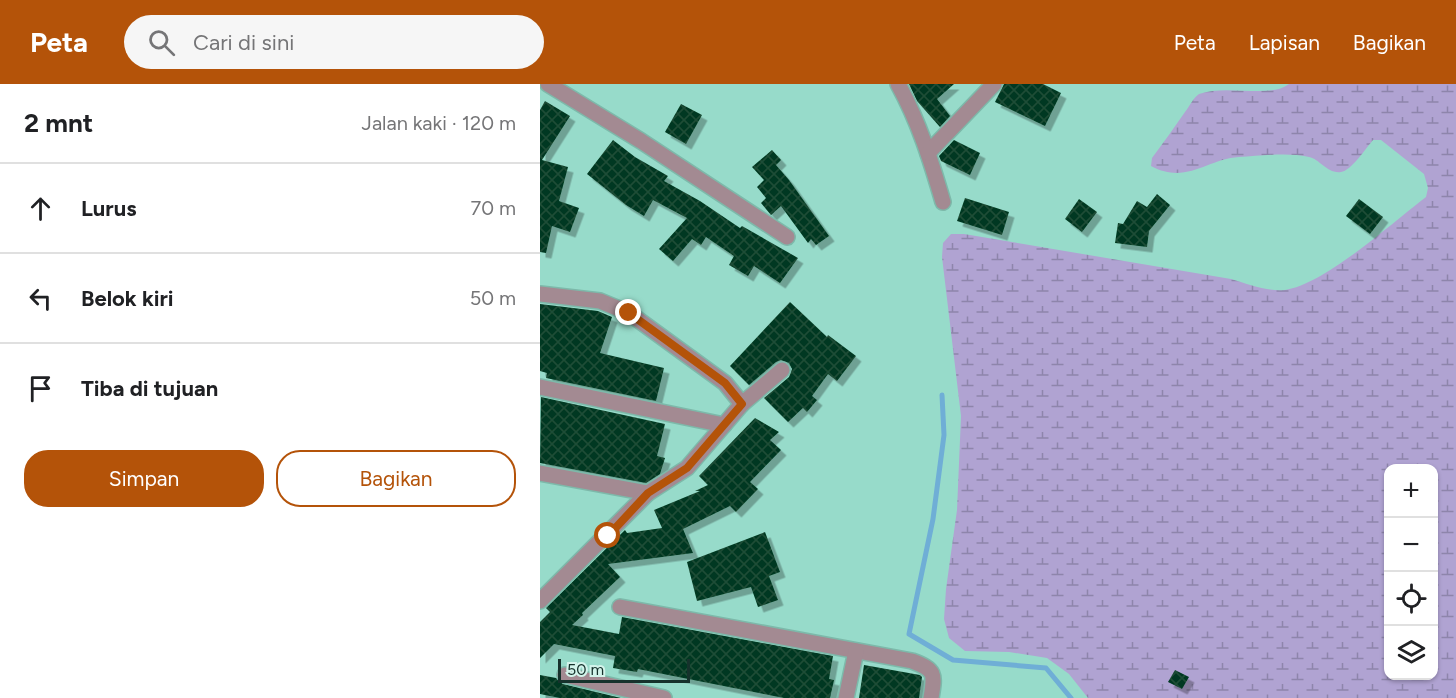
<!DOCTYPE html>
<html lang="id">
<head>
<meta charset="utf-8">
<style>
	body { margin:0; font-family:Figtree,sans-serif; background:#f6f6f6; color:#202124 }
	.controls { position:absolute; right:18px; bottom:18px; display:grid; overflow:hidden; border-radius:12px; box-shadow:0 2px 4px #0004 }
	.controls button { width:54px; height:54px; display:grid; place-items:center; padding:0; border:0; border-bottom:2px solid #e0e0e0; background:#fff; color:#202124; font:30px sans-serif }
	.scale { position:absolute; left:18px; bottom:15px; width:132px; box-sizing:border-box; padding-left:6px; border:3px solid #16322c; border-top:0; font-size:16px; line-height:21px; white-space:nowrap; color:#16322c; -webkit-text-stroke:4px #d3f4eb; paint-order:stroke }
	.stop { position:absolute; width:18px; height:18px; margin:-14px; border:4px solid #b45309; border-radius:50%; background:#fff }
	.stop.end { background:#b45309; border-color:#fff; box-shadow:0 2px 6px #0008 }
	.list { margin:0; padding:0; list-style:none }
	h2 { display:flex; justify-content:space-between; align-items:center; height:78px; margin:0; padding:0 24px; font-size:26px }
	h2 small { font-size:20px; font-weight:400; color:#757577 }
	.list li { display:grid; grid-template-columns:39px 1fr auto; gap:18px; align-items:center; box-sizing:border-box; height:90px; padding:0 24px; border-top:2px solid #e0e0e0 }
	.list b { display:block; font-size:22px; white-space:nowrap }
	.list em { font-size:20px; font-style:normal; color:#757577 }
	.actions { display:flex; gap:12px; padding:18px 24px }
	.actions a { flex:1; padding:14px 0; border:2px solid #b45309; border-radius:24px; text-align:center; font-size:21px; color:#b45309 }
	.actions .main { background:#b45309; color:#fff }
	.icon { flex:none; width:33px; height:33px; fill:none; stroke:currentColor; stroke-width:2; stroke-linecap:round; stroke-linejoin:round }
	.map { position:relative; flex:none; width:916px; height:614px; overflow:hidden }
	header { display:flex; align-items:center; gap:36px; box-sizing:border-box; height:84px; padding:0 30px; background:#b45309; color:#fff }
	header strong { font-size:28px }
	nav { display:flex; gap:33px; margin-inline-start:auto; font-size:21px }
	.search { width:420px; height:54px; background:#f6f6f6; display:flex; align-items:center; gap:15px; box-sizing:border-box; padding:0 21px; border-radius:33px; color:#757577; font-size:22px }
	main { display:flex }
	aside { flex:1; background:#fff }
	.map>svg:first-child { display:block }
	.wetland { fill:url(#wetland-marsh); fill-rule:evenodd }
	.lines { fill:none; stroke-linecap:round; stroke-linejoin:round }
	.stream { stroke:#6faed6; stroke-width:5 }
	.building { fill:url(#building-cross-hatch); filter:url(#shadow) }
	.minor-casing { stroke:#7db9aa; stroke-width:18 }
	.minor { stroke:#a38a92; stroke-width:15 }
	.route { stroke:#b45309; stroke-width:8 }
</style>
</head>
<body>
<header>
<strong>Peta</strong>
<div class="search"><svg class="icon" aria-label="search" viewBox="0 0 24 24"><circle cx="10" cy="10" r="6"/><path d="M15 15l6 6"/></svg>Cari di sini</div>
<nav><a>Peta</a><a>Lapisan</a><a>Bagikan</a></nav>
</header>
<main>
<aside>
<h2>2 mnt<small>Jalan kaki · 120 m</small></h2>
<ul class="list">
<li><svg class="icon" aria-label="ahead" viewBox="0 0 24 24"><path d="M12 20V5M6 11l6-6 6 6"/></svg><div><b>Lurus</b></div><em>70 m</em></li>
<li><svg class="icon" aria-label="left" viewBox="0 0 24 24"><path d="M17 20v-9H6M10 6l-5 5 5 5"/></svg><div><b>Belok kiri</b></div><em>50 m</em></li>
<li><svg class="icon" aria-label="arrive" viewBox="0 0 24 24"><path d="M6 21V4h12l-3 4 3 4H6"/></svg><div><b>Tiba di tujuan</b></div></li>
</ul>
<div class="actions"><a class="main">Simpan</a><a>Bagikan</a></div>
</aside>
<div class="map">
<svg width="916" height="614" viewBox="0 0 916 614">
	<defs>
		<pattern id="wetland-marsh" width="20" height="14" patternUnits="userSpaceOnUse" patternTransform="scale(1.5)"><rect width="20" height="14" fill="#b0a3d2"/><path d="M1 5h8M5 5V1M11 12h8M15 12V8" fill="none" stroke="#8e85ab"/></pattern>
		<pattern id="building-cross-hatch" width="8" height="8" patternUnits="userSpaceOnUse" patternTransform="scale(1.5)"><rect width="8" height="8" fill="#043920"/><path d="M0 0l8 8M0 8l8-8" fill="none" stroke="#1f4e38"/></pattern>
		<filter id="shadow"><feDropShadow dx="5.5" dy="5.5" stdDeviation="0" flood-color="#0004"/></filter>
	</defs>
	<rect width="100%" height="100%" fill="#97dbca"/>
	<path class="wetland" d="M749,0H916V614H548L529,590L507,574L469,568L425,567L409,554L404,535L406,505L417,426L421,332L402,173L403,159L411,150H424L691,195C708,200 728,208 745,206C785,200 852,139 886,113L888,104L884,90L841,56H833C826,64 811,87 801,88C787,90 780,75 769,73C746,68 722,72 699,73C667,75 646,101 611,82L612,74C623,59 634,44 645,28C649,23 653,14 659,10C687,0 730,15 749,0ZM848,384H894V592H848Z"/>
	<g class="lines">
		<path class="stream" d="M402,311L404,351L393,435L369,550L413,576L506,584L531,614"/>
	</g>
	<g class="building">
		<path d="M369,0H414L397,15L410,32L400,43L377,17Z"/>
		<path d="M464,0H503L521,9L505,42L455,18Z"/>
		<path d="M5,17L30,32L2,76L28,83L19,117L39,124L30,148L12,142L6,169L0,168V26Z"/>
		<path d="M141,20L162,31L146,60L125,48Z"/>
		<path d="M73,56L95,73L128,92L124,97L160,117L200,144L202,142L258,174L240,199L214,182L208,192L189,181L194,172L166,153L161,161L152,155L133,177L119,165L147,134L113,116L104,132L86,121L47,90Z"/>
		<path d="M414,56L440,69L430,91L401,77L399,72Z"/>
		<path d="M232,66L241,76L236,81L249,96L289,152L276,161L271,155L268,159L241,122L231,131L221,119L226,114L217,103L224,96L212,83Z"/>
		<path d="M617,110L630,121L609,147L607,163L575,159L578,139L583,140L597,117L607,123Z"/>
		<path d="M425,114L469,128L462,151L417,137Z"/>
		<path d="M539,115L557,128L542,148L525,135Z"/>
		<path d="M819,115L843,133L830,150L806,132Z"/>
		<path d="M250,218L287,253L288,251L316,272L297,297L288,290L272,312L277,316L267,328L263,324L248,338L224,314L249,293L252,285L249,279L241,276L236,278L209,301L190,282Z"/>
		<path d="M0,220L58,227L72,233L60,269L124,284L116,317L6,294L7,289L0,287Z"/>
		<path d="M1,313L125,340L117,372L125,374L120,390L106,399L0,379Z"/>
		<path d="M215,334L239,348L230,356L241,366L210,398L218,405L196,428L190,422L143,445L153,469L68,480L80,493L42,529L43,531L32,541L79,550L82,533L293,572L289,595L294,596L290,614H244L98,585L97,588L73,584L75,572L14,560L0,574V538L10,528L6,524L85,446L87,449L122,444L114,426L160,407H155L168,401L159,392Z"/>
		<path d="M225,448L240,488L229,492L238,516L218,523L211,503L157,517L147,478Z"/>
		<path d="M324,581L380,591L382,593L379,614H319Z"/>
		<path d="M635,586L649,593L642,605L628,598Z"/>
		<path d="M0,591L16,594L23,600L81,614H20L0,610Z"/>
	</g>
	<g class="lines">
		<g class="minor-casing">
			<g id="minor">
				<path d="M8,0L101,57L247,153"/>
				<path d="M358,0C379,38 391,77 403,118"/>
				<path d="M388,69L454,0"/>
				<path d="M0,210L60,217L89,229L185,299L202,320"/>
				<path d="M0,303L184,341"/>
				<path d="M0,389L108,409"/>
				<path d="M0,517L108,409L147,384L202,320L242,286"/>
				<path d="M80,523L372,577C396,586 395,590 391,614"/>
				<path d="M25,591L124,614"/>
				<path d="M306,614L316,567"/>
			</g>
		</g>
		<use href="#minor" class="minor"/>
	</g>
	<g class="lines">
		<path class="route" d="M68,452L108,409L147,384L202,320L185,299L89,229"/>
	</g>
</svg>
<div class="controls">
<button>+</button>
<button>−</button>
<button><svg class="icon" aria-label="locate" viewBox="0 0 24 24"><circle cx="12" cy="12" r="6"/><path d="M12 2v4M12 18v4M2 12h4M18 12h4"/></svg></button>
<button><svg class="icon" aria-label="layers" viewBox="0 0 24 24"><path d="M12 4l9 5-9 5-9-5zM3 14l9 5 9-5"/></svg></button>
</div>
<div class="scale">50 m</div>
<div class="stop" style="left:68px;top:452px"></div>
<div class="stop end" style="left:89px;top:229px"></div>
</div>
</main>
</body>
</html>
